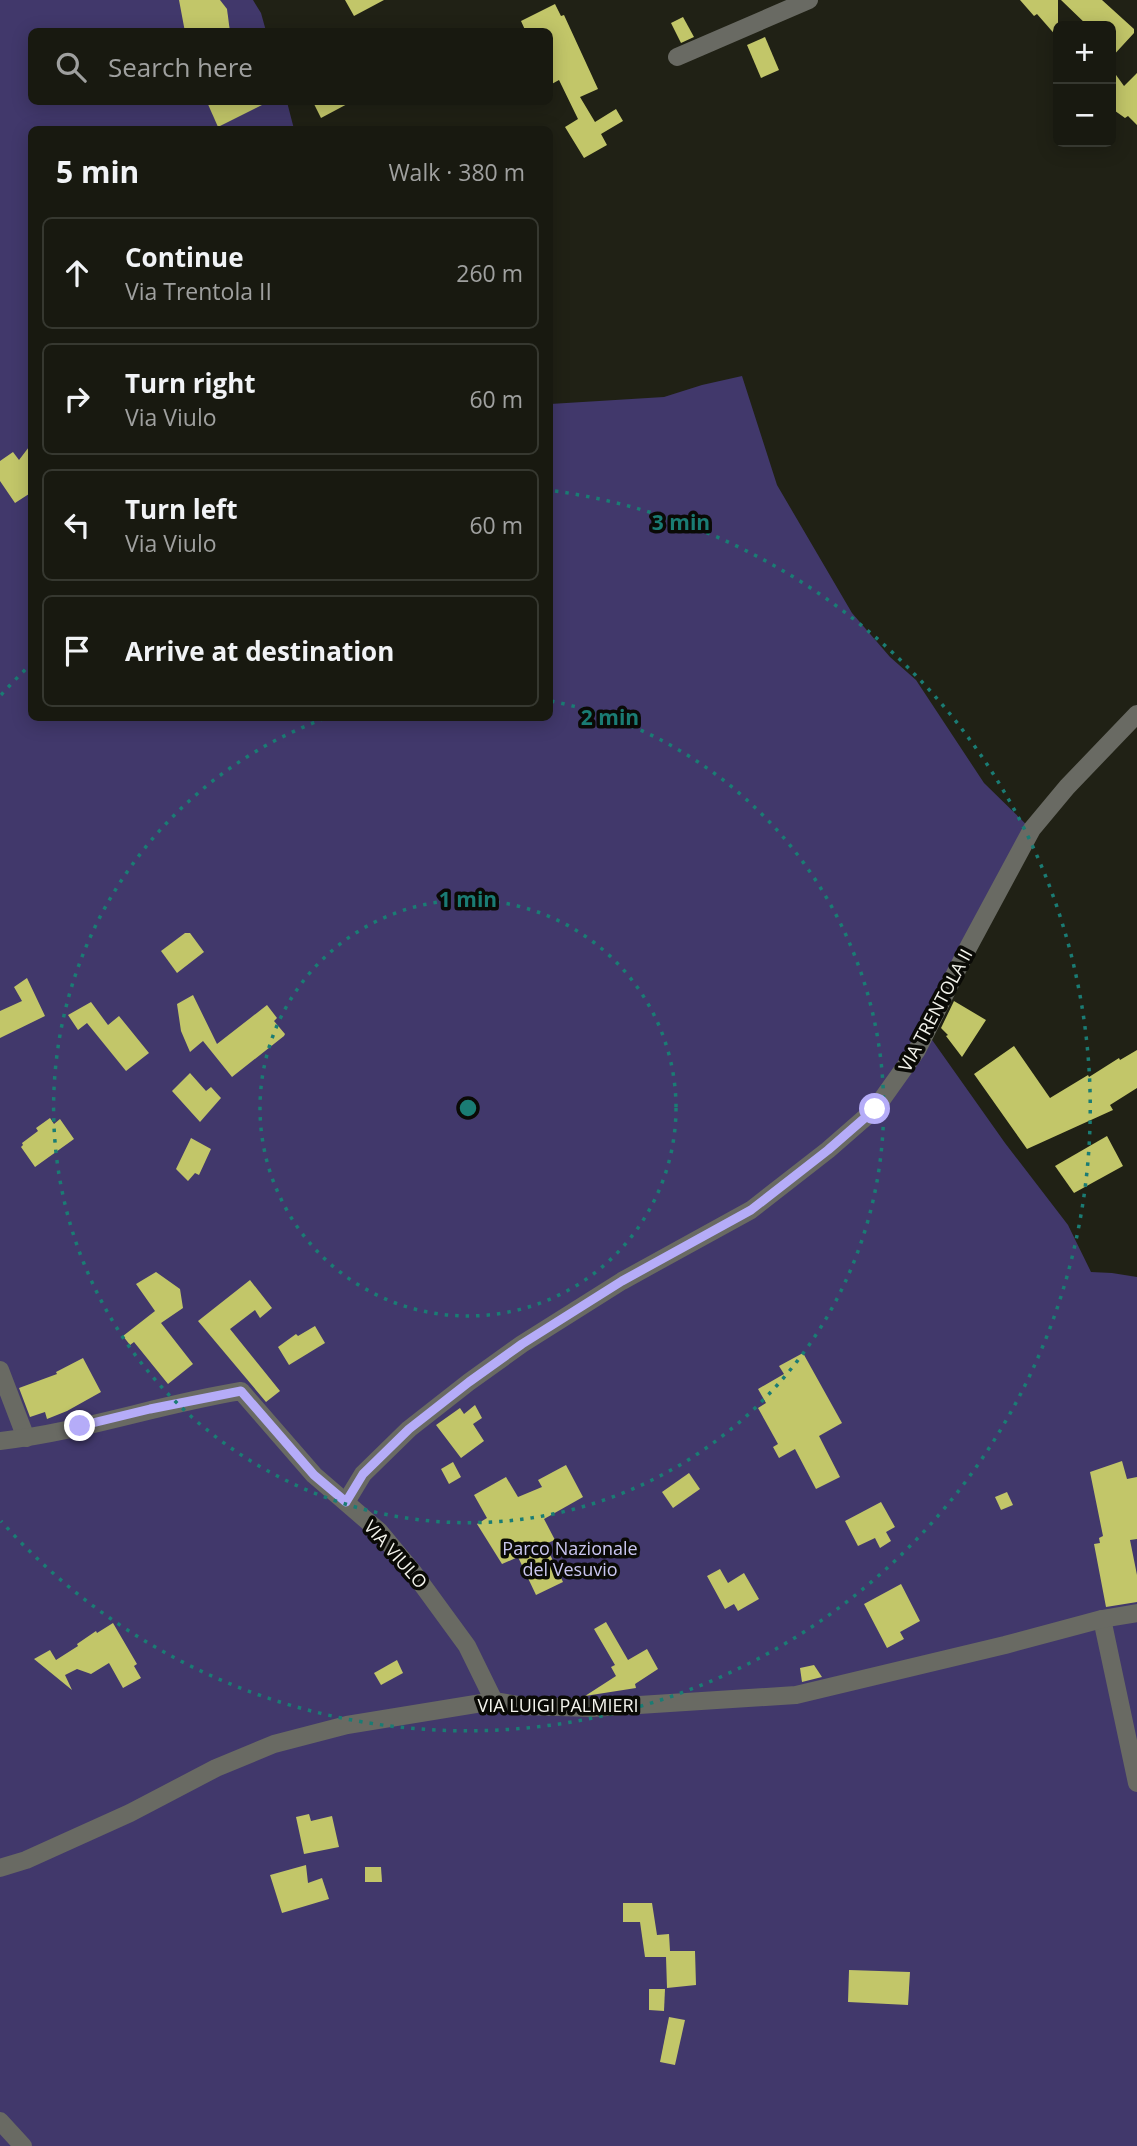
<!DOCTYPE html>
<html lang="en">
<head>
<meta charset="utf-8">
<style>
	body { margin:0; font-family:"Open Sans",sans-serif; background:#25261e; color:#f1f3f6 }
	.controls { position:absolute; right:21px; top:21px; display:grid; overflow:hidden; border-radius:10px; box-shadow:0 4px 18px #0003 }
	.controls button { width:63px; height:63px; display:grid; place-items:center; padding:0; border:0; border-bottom:2px solid #363830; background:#181910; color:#f1f3f6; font:35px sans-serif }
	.stop { position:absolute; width:21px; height:21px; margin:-16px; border:5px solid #b5acf8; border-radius:50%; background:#fff }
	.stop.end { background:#b5acf8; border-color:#fff; box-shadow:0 2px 7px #0008 }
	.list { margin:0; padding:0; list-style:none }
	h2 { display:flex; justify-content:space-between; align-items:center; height:91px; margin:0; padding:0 28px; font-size:30px }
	h2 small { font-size:23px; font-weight:400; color:#9fa09f }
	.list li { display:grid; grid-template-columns:46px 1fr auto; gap:21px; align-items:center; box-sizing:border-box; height:112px; margin:0 14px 14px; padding:0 14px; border:2px solid #363830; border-radius:10px }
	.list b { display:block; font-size:26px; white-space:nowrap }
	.list p { margin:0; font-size:23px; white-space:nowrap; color:#9fa09f }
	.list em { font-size:23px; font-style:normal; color:#9fa09f }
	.icon { flex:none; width:38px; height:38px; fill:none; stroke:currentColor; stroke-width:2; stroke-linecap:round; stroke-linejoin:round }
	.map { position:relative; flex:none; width:1137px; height:2146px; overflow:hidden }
	.search { position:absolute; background:#181910; box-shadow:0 4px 18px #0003; left:28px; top:28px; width:525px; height:77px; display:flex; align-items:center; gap:18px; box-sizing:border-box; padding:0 24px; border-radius:10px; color:#9fa09f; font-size:26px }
	.panel { position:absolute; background:#181910; box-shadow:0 4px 18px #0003; left:28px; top:126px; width:525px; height:595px; border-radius:10px }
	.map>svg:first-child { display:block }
	.green { fill:#41386b }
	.building { fill:#c2c669 }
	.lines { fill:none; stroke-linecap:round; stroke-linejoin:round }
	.minor { stroke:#696a63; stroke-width:18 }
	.route { stroke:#b5acf8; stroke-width:9 }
	.ring { fill:none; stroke:#1a7c74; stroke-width:3.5; stroke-dasharray:3.5 7 }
	.labels { text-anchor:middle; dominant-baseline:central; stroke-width:7; stroke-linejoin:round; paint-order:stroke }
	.street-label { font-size:18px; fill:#f3f3ec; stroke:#0a0a06 }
	.park-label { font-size:18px; fill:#cac6f0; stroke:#0a0a06 }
	.centre { fill:#1a7c74; stroke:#0a0a06; stroke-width:3.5 }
	.ring-label { font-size:21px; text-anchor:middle; font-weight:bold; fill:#1a7c74; stroke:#0a0a06; stroke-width:7; stroke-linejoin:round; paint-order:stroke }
</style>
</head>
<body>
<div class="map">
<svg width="1137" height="2146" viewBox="0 0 1137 2146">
	<rect width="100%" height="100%" fill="#202115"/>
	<path class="green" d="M0,0H253L261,13L266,31L32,32V102H287L294,129L32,130V718H550V404L664,397L702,385L742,376L777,485L852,613L890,657L916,680L984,783L1036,834L930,1037L1005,1143L1068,1225L1091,1272L1112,1273L1137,1277V2146H0Z"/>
	<g class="building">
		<path d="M179,0H220L227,9L230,32H185Z"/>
		<path d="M345,0H384L354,16Z"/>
		<path d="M1020,0H1058V38L1037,14L1034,16Z"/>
		<path d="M1061,0H1102L1134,29V33L1111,58V26H1088Z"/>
		<path d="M555,4L561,16L564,15L598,89L580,97L595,122L616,109L623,121L601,134L607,145L584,158L565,127L578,119L559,80L550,85V32H526L521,21Z"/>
		<path d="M683,17L694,37L681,43L671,23Z"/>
		<path d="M765,37L779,70L761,78L747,45Z"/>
		<path d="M1111,68L1124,86L1137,73V125L1128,116L1125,118L1111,108Z"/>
		<path d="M207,102H268L218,127Z"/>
		<path d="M313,102H351L321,118Z"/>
		<path d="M32,443V492L15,503L0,481V461L13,452L19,460Z"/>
		<path d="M185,933H190L204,952L177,973L161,951Z"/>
		<path d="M27,978L45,1016L0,1038V1011L22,1001L14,987Z"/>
		<path d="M193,995L217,1044L267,1005L277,1018L274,1021L285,1034L284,1036L232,1077L203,1041L190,1052L181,1031L177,1004Z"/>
		<path d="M954,1001L986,1020L962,1057L946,1036L948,1035L941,1028Z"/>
		<path d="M91,1002L108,1025L119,1016L149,1053L126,1071L87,1023L78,1030L68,1015Z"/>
		<path d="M1014,1046L1050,1098L1088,1075L1089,1077L1119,1058L1120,1060L1137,1050V1088L1110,1105L1113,1110L1027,1149L974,1074Z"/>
		<path d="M190,1073L206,1091L211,1087L221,1098L200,1122L172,1091Z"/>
		<path d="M50,1118L54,1124L60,1119L74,1139L35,1167L21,1147L23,1145L22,1143L38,1131L36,1128Z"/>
		<path d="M1107,1136L1123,1166L1074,1193L1055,1166Z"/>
		<path d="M191,1138L211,1149L199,1175L195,1173L188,1181L176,1169Z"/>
		<path d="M156,1272L180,1289L183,1308L161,1323L193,1364L168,1384L134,1342L130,1345L123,1336L155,1311L136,1284Z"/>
		<path d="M250,1280L272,1308L260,1318L255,1310L230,1329L280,1391L266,1402L198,1321Z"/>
		<path d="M315,1326L325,1343L289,1365L278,1347L296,1334L298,1336Z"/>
		<path d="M803,1353L842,1423L819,1436L840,1477L816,1489L795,1449L779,1458L773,1447L778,1444L758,1408L766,1403L758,1389L784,1374L779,1366Z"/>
		<path d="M83,1358L101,1392L67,1411L47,1419L45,1412L30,1417L19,1388L57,1374L56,1372Z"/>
		<path d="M475,1405L482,1418L473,1424L484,1441L461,1458L436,1425L460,1408L464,1414Z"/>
		<path d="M1122,1461L1127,1479L1137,1477V1539L1130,1540L1137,1575V1602L1106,1607L1094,1544L1100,1543L1099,1538L1103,1536L1090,1472Z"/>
		<path d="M453,1462L461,1477L449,1484L441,1469Z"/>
		<path d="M566,1465L583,1497L544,1519L555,1540L545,1544L563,1582L536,1595L518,1557L502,1564L477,1524L487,1518L474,1495L506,1477L518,1497L542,1487L538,1480Z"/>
		<path d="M689,1473L700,1489L673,1508L662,1492Z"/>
		<path d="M1007,1492L1013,1505L1001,1510L995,1497Z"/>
		<path d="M881,1502L895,1527L886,1532L891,1541L880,1548L875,1538L858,1546L845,1521Z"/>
		<path d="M720,1569L728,1583L744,1573L759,1599L738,1611L734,1604L725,1609L707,1576Z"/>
		<path d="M901,1584L920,1621L900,1632L904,1639L887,1648L864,1604Z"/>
		<path d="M606,1622L628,1660L647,1649L658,1669L635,1684L636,1688L585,1696L616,1676L611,1667L615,1665L594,1629Z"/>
		<path d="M113,1623L137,1664L134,1666L141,1678L123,1688L109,1663L91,1674L77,1669L65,1675L72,1690L34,1659L50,1650L56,1660L78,1646L77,1644L96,1631L97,1633Z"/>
		<path d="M397,1660L403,1673L381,1685L374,1673Z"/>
		<path d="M814,1665L822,1677L802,1682L800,1668Z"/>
		<path d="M309,1814L311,1821L332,1816L339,1847L304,1854L296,1817Z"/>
		<path d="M306,1865L308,1883L322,1878L329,1899L282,1913L270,1875Z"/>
		<path d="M365,1867H381L382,1882H365Z"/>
		<path d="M623,1903H652L657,1935L669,1934L670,1951H695L696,1985L667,1988L666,1957H645L640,1922H623Z"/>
		<path d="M849,1970L910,1972L908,2005L848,2002Z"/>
		<path d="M649,1989H665L664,2011L649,2010Z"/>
		<path d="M669,2017L685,2020L675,2065L660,2062Z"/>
	</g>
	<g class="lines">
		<g class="minor">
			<path d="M677,57L809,0"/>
			<path d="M0,1370L26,1438"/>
			<path d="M0,1441C81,1432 160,1404 241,1391L314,1475L379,1531L413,1572L467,1646L494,1701"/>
			<path d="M346,1502L363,1474L409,1429L469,1382L522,1344L622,1281L751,1210L828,1150L875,1109L917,1050L969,946L1032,829L1067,787L1137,714"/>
			<path d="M1102,1619L1137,1783"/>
			<path d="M0,1868L26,1860L130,1813L216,1768L274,1744L347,1725L494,1701L524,1706L592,1708L796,1695L1005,1645L1102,1619L1137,1613"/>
			<path d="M0,2121L23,2146"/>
		</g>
	</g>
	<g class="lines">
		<path class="route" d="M80,1426L150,1409L241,1391L314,1475L346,1502L363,1474L409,1429L469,1382L522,1344L622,1281L751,1210L828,1150L875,1109"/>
	</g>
	<g class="ring">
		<circle cx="468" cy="1108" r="208"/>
		<path d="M551 701A415 415 0 1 1 326 718"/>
		<path d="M1 695A623 623 0 0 1 31 664M555 491A623 623 0 1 1 1 1521"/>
	</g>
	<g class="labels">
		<g class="street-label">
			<text transform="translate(935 1010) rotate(-62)">VIA TRENTOLA II</text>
			<text transform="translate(396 1554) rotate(48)">VIA VIULO</text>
			<text x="558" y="1705">VIA LUIGI PALMIERI</text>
		</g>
		<g class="park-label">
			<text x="570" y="1548">Parco Nazionale<tspan x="570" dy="21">del Vesuvio</tspan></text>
		</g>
	</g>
	<circle cx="468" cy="1108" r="10" class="centre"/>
	<g class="ring-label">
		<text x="681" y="530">3 min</text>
		<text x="610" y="725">2 min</text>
		<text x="468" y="907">1 min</text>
	</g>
</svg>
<div class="controls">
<button>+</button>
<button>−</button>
</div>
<div class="stop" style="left:875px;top:1109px"></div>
<div class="stop end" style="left:80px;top:1426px"></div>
<div class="search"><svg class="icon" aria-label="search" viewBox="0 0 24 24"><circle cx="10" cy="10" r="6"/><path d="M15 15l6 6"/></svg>Search here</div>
<section class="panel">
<h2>5 min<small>Walk · 380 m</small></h2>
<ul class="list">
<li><svg class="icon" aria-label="ahead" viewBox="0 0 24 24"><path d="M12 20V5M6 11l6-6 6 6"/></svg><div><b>Continue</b><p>Via Trentola II</p></div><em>260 m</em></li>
<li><svg class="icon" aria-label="right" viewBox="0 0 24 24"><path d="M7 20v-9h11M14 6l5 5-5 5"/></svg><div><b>Turn right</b><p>Via Viulo</p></div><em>60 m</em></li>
<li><svg class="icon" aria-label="left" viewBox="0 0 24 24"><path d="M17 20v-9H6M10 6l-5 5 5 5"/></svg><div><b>Turn left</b><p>Via Viulo</p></div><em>60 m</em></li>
<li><svg class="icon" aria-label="arrive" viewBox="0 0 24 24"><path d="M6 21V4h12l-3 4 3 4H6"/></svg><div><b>Arrive at destination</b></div></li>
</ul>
</section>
</div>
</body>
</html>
